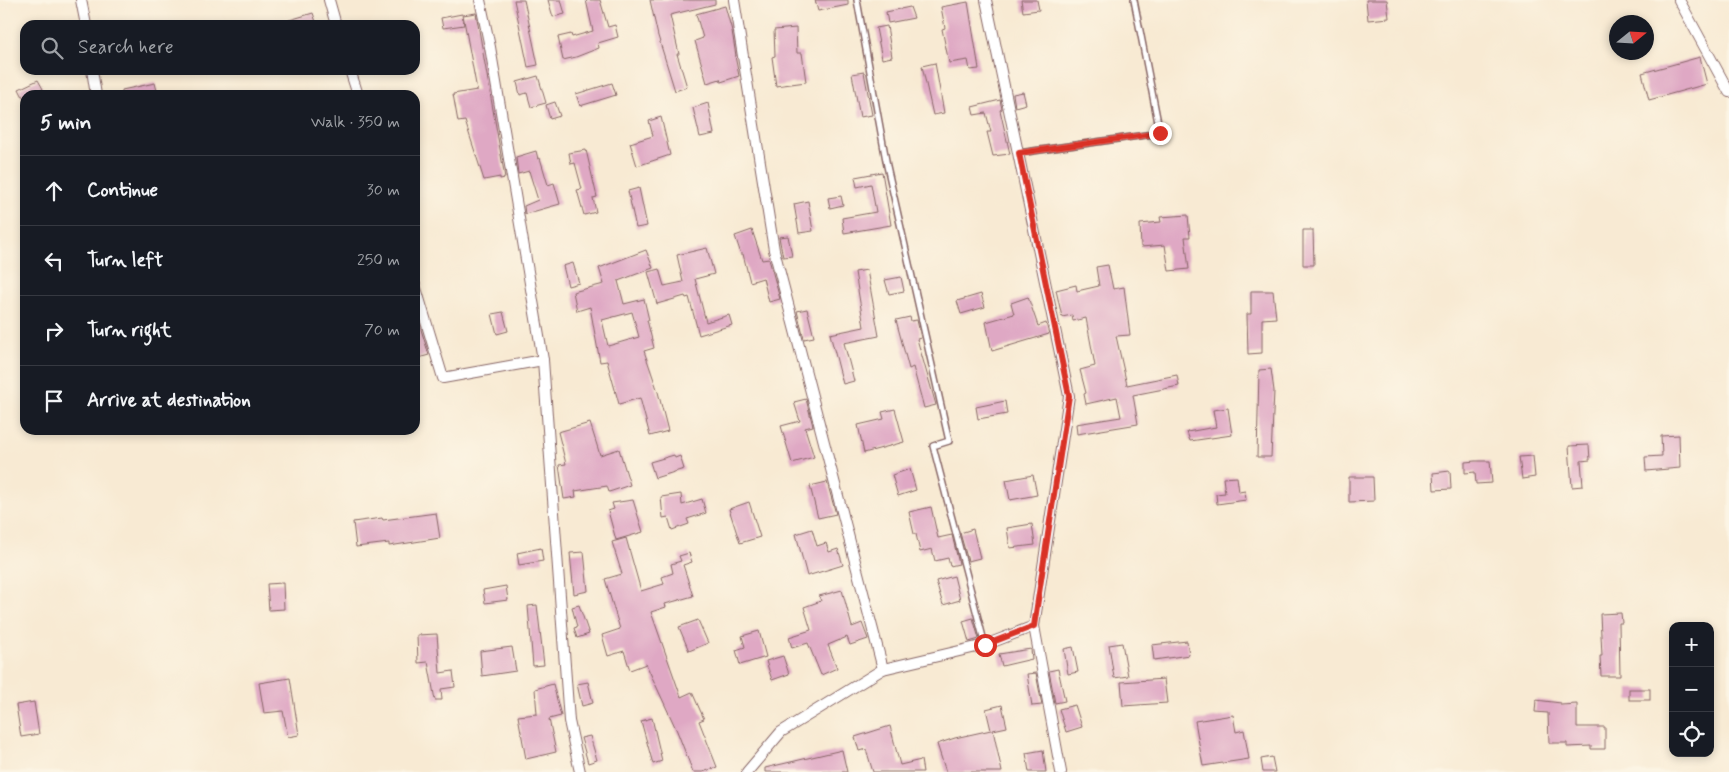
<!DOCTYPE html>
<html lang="en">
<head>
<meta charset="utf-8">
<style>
	body { margin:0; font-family:Mynerve,sans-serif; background:#242831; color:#f1f3f6 }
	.controls { position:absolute; right:15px; bottom:15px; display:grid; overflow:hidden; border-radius:10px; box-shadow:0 2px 8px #0003 }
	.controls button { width:45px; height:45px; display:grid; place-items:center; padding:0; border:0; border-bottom:1px solid #363941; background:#171b24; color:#f1f3f6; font:25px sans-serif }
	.compass { position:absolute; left:1609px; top:15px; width:45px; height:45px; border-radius:50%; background:#171b24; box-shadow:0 2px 8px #0003; rotate:72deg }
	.stop { position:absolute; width:15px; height:15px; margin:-11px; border:4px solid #d93025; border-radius:50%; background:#fff }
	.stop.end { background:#d93025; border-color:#fff; box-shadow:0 1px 5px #0008 }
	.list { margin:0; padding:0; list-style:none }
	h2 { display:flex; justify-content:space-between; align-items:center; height:65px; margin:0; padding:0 20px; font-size:21px }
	h2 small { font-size:16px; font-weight:400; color:#9ea1a6 }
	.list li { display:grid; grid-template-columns:32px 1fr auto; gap:15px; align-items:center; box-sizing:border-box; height:70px; padding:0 20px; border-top:1px solid #363941 }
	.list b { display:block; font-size:19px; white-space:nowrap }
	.list em { font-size:16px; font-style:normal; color:#9ea1a6 }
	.icon { flex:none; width:28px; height:28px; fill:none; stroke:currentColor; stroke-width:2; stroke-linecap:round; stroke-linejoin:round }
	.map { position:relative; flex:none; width:1729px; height:772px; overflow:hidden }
	.search { position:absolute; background:#171b24; box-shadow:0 2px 8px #0003; left:20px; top:20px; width:400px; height:55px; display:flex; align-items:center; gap:12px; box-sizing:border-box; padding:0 18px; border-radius:15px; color:#9ea1a6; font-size:19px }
	.panel { position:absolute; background:#171b24; box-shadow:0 2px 8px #0003; left:20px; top:90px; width:400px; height:345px; border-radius:15px }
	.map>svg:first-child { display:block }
	.building { fill:#dfa8c4; fill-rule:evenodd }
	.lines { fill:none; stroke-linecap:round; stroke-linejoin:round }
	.lane-casing { stroke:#876666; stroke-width:8 }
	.street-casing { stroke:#876666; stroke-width:12 }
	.lane { stroke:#fff; stroke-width:5 }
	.street { stroke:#fff; stroke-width:10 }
	.route { stroke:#d93025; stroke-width:6 }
</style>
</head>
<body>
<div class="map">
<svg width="1729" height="772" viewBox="0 0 1729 772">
	<rect width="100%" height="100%" fill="#fcf5e5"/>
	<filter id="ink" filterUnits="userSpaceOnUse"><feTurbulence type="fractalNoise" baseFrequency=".02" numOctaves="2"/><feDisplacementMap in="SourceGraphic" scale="10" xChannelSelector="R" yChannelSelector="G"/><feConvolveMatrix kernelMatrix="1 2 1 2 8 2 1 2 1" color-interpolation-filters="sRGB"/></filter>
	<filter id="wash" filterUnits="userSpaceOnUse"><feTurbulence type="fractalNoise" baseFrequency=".0096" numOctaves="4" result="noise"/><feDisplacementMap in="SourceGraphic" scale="20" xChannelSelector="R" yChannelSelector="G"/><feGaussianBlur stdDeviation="1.12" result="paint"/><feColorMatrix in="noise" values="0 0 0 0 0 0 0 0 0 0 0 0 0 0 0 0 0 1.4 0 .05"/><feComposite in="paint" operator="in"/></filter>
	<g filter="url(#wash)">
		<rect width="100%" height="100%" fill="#f8ead3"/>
		<g id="blocks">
			<g class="building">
				<path d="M514,0H524L538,65L528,67Z"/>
				<path d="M548,0H561L565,14L553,17Z"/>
				<path d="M586,0H600L608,27L615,25L618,37L598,43L599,48L576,57L563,60L558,37L571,34L572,37L593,31Z"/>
				<path d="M650,0H715V4L670,15L679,54H677L687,87L675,91L658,36Z"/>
				<path d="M815,0H848V5L818,11Z"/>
				<path d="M1021,0H1037L1039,10L1023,12Z"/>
				<path d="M1366,0H1387L1389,18L1368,20Z"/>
				<path d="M968,2L979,69L970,70L968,60L949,63L942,29L945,28L941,7Z"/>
				<path d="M725,6L732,31L736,56H735L739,76L721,82L720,79L707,83L695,41L703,38L696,14Z"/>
				<path d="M910,7L914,18L888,23L886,12Z"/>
				<path d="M313,13L317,25H284L283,22Z"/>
				<path d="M476,13L505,178L500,179V177L484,180L465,121L458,122L453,94L477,90L463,15Z"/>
				<path d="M462,14L464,25L443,28L441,18Z"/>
				<path d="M887,26L892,57L882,59L876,28Z"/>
				<path d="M796,28L797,53H802L806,82L776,86L772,57L775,56L774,30Z"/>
				<path d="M1700,57L1707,84L1649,100L1642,73Z"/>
				<path d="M935,63L944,113L933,115L922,66Z"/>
				<path d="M864,72L872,115L860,117L852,74Z"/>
				<path d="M538,76L546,103L531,107L527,93L520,95L517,82Z"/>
				<path d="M38,80L43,89L32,95H25L24,99L19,89Z"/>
				<path d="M155,83L158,95H122V90Z"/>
				<path d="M612,83L616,95L580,106L576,94Z"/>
				<path d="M1023,92L1026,104L1015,107L1013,94Z"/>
				<path d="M1000,100L1002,109L1000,110L1010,154L993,156L987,132H991L986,113L974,115L972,107Z"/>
				<path d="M555,102L560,116L550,119L546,105Z"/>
				<path d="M708,103L714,134L700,137L693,108Z"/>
				<path d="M661,117L670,155L637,166L630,143L653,136L649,121Z"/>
				<path d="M586,150L597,197L593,198L596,212L584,215L577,190L582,189L575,163L571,164L569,153Z"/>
				<path d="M536,151L538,159L540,158L548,185L554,183L560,204L525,214L524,206L538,200L529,171L518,174L516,157Z"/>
				<path d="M882,172L891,225L844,233L842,218L876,212L871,184L857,187L855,177Z"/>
				<path d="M639,188L647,226L636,228L628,191Z"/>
				<path d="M841,196L843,205L830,208L828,198Z"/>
				<path d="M808,201L813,231L799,233L794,204Z"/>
				<path d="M1188,215L1190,237H1185L1189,269L1169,271L1165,245L1141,247L1140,224L1161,222L1160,217Z"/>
				<path d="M752,230L762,260L769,259L780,299L769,302L763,278L750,282L743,254H741L735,236Z"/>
				<path d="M1303,230H1313L1314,265H1303Z"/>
				<path d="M788,236L792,256L783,257L779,237Z"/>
				<path d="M707,248L714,274L695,279L706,322L729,315L732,325L699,335L689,297L686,298L685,296L657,304L648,272L659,269L664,286L683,282L677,255Z"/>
				<path d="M646,250L653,268L618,281L624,304L644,299L649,320H647L654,348L644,351L658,392L668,431L650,436L640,398L619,404L607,361L600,362L590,307L577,311L573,292L604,284L599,268ZM632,312L639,337L608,346L602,320Z"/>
				<path d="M573,263L579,283L568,286L563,266Z"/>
				<path d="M1108,265L1113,289L1124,287L1130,335L1116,336L1127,385L1177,375L1179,386L1133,395L1138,424L1077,434L1076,424L1121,417L1117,397L1086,404L1084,394L1086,393L1080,370L1095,366L1086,318L1073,321L1072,315L1062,317L1056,290L1076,285L1077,291L1099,286L1096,267Z"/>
				<path d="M867,270L879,336L844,343L854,381L843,384L830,334L864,327L855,272Z"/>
				<path d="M901,277L904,291L889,294L885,280Z"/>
				<path d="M1251,291H1273L1276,318L1262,319V353L1248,354L1247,314H1251Z"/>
				<path d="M981,294L985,307L961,314L957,301Z"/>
				<path d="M1028,297L1038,326L1046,323L1049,334L992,351L986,322L1014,314L1011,303Z"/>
				<path d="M807,309L814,337L804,339L797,311Z"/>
				<path d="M503,312L508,331L497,334L492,314Z"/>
				<path d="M415,317H417L429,355L415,359Z"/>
				<path d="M910,317L911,321L917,320L921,338L917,339L936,405L924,408L913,367L909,369L896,320Z"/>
				<path d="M1271,369L1274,391L1271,457H1257L1259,370Z"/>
				<path d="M806,399L813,426L805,428L814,457L792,463L781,426L800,421L794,402Z"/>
				<path d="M1005,401L1007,414L978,419L976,407Z"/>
				<path d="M1228,408L1232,435L1190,441L1187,432L1216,427L1213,410Z"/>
				<path d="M895,409L904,442L864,453L858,425L884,419L882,412Z"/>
				<path d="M590,423L600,455L619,449L630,485L609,492L607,486L575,491L576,497L564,499L559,465L566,464L558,432Z"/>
				<path d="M1679,435L1680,468L1646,471L1645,457L1662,456L1661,436Z"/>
				<path d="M1589,445L1590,460L1581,461L1583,486L1572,487L1569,446Z"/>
				<path d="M674,455L675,458L680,456L684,469L655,478L650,462Z"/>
				<path d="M1533,456L1535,477L1522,479L1519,457Z"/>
				<path d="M1475,461H1490L1492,483L1476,484L1475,472L1465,473V462Z"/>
				<path d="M910,469L916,490L898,496L892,475Z"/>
				<path d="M1450,471L1451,489L1434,490L1433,473Z"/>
				<path d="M1033,475L1037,495L1010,500L1006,480Z"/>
				<path d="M1237,477L1239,492L1245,491L1246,500L1217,504L1216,494L1225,493L1223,478Z"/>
				<path d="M1349,477H1373L1374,501L1349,502Z"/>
				<path d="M827,482L836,514L818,518L810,486Z"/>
				<path d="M681,494L682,505L702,499L706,513L687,519L689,524L672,530L668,517L663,518L661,497Z"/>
				<path d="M633,500L643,532L616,540L608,511L614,509L612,503Z"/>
				<path d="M749,502L760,537L740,543L729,509Z"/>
				<path d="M931,507L938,538L952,535L959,564L950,566L948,558L935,561L932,549L920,552L916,534H914L909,512Z"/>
				<path d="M436,513L440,538L389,546V543L356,547L353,522L382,518L383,520Z"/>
				<path d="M1032,524L1035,545L1010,548L1007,528Z"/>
				<path d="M812,529L817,546L826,543L829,552L838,549L843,565L807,576L796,534Z"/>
				<path d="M973,529L980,558L968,561L960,533Z"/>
				<path d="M626,538L641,591L664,584L662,577L673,573L671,564L681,561L679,556L689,553L692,562L683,565L693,596L665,604L666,607L651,612L681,697L692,692L704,719L699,721L717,767L703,772H693L677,731L646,664L630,670L624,651L608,656L602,635L620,629L605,579L622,574L612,542Z"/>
				<path d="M541,548L543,561L519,565L517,553Z"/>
				<path d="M584,552L588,591L574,594L570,553Z"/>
				<path d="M954,576L960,600L943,605L936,581Z"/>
				<path d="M283,583L284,609L269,610L267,584Z"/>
				<path d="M506,586L508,600L485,603L483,590Z"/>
				<path d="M842,590L852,627L862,623L868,639L850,645L847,637L828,645L837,668L821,675L808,643L792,648L789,637L811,630L804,607L821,601L819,596Z"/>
				<path d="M537,605L544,665L533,666L528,606Z"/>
				<path d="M579,605L589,634L577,638L574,628L577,627L572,607Z"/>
				<path d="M1621,613L1622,623H1619L1620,676H1601L1600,656H1602L1600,614Z"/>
				<path d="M973,618L979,639L969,642L963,621Z"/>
				<path d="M698,620L708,643L689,651L679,627Z"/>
				<path d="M759,631L766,657L740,665L736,650L745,647L742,636Z"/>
				<path d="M437,634L440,673L453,671L455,687L441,689L442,700H435L428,662L418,663L417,635Z"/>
				<path d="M1187,641L1189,655L1154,660L1152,645Z"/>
				<path d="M1122,643L1128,676L1114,678L1109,645Z"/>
				<path d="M512,647L516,671L482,676L480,651Z"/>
				<path d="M1073,647L1078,672L1068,674L1064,649Z"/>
				<path d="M1031,649L1032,659L1002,666L999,654Z"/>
				<path d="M783,656L789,674L772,680L766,661Z"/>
				<path d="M1058,669L1065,701L1055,703L1049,671Z"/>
				<path d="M1036,673L1042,705L1032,706L1027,674Z"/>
				<path d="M290,678L299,735L288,737L283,711L264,713L259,683Z"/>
				<path d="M1164,679L1167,703L1123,706L1121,682Z"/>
				<path d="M588,682L593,703L582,706L577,684Z"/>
				<path d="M553,684L561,716L549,719L556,752L526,759L518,716L537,714L535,689Z"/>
				<rect x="1629" y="689" width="21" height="11"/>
				<path d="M1536,700L1561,703V705L1577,704V727H1605V749H1591V746L1567,747V743H1549L1548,713L1535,712Z"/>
				<path d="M34,702L39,734L21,737L16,705Z"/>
				<path d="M1002,705L1007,727L993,730L1002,772H946L937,744L955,738L991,730L986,709Z"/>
				<path d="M1075,705L1082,727L1066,732L1059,709Z"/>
				<path d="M1233,715L1236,732L1244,730L1249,759L1203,766L1195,721Z"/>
				<path d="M652,718L662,761L653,764L641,721Z"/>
				<path d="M890,726L900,765L921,760L923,772H873L866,749L859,751L855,737Z"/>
				<path d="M590,736L597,760L588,763L581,738Z"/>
				<path d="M842,750L847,772H765V768Z"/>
				<path d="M1043,750L1046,772H1029L1026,753Z"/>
				<path d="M1272,757L1275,772H1263L1261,759Z"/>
			</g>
		</g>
	</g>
	<g filter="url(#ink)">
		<use href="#blocks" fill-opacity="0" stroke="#876666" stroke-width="1"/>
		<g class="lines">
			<g class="lane-casing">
				<g id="lane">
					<path d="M857,0L887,166L949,441L933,446L985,645"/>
					<path d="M1019,153L1160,133L1134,0"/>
				</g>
			</g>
			<g class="street-casing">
				<g id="street">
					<path d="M81,0L86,25"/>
					<path d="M329,0L336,25"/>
					<path d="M480,0L490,47L543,360L569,721L580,772"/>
					<path d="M734,0L774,250L883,669"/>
					<path d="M986,0L1069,396L1034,626L1061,772"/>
					<path d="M1679,0L1729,92"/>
					<path d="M92,70L96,95"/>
					<path d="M350,70L358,95"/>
					<path d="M415,285L443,378L543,360"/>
					<path d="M747,772L781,732L883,669L985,645L1034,626"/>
				</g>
			</g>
			<use href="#lane" class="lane"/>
			<use href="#street" class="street"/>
		</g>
	</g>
	<g class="lines" filter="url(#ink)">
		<path class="route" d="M985,645L1034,626L1069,396L1019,153L1160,133"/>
	</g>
</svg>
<div class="controls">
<button>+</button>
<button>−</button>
<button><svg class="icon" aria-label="locate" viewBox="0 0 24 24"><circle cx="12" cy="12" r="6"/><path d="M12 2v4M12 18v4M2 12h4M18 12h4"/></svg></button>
</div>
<svg class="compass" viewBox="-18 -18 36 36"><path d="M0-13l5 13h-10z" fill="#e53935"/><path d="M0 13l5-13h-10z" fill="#9ea1a6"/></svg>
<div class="stop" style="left:985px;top:645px"></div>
<div class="stop end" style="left:1160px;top:133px"></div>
<div class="search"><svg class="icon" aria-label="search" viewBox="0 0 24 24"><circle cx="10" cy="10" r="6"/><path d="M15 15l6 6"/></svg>Search here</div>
<section class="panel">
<h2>5 min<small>Walk · 350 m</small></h2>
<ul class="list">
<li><svg class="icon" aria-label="ahead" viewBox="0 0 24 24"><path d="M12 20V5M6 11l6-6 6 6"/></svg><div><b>Continue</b></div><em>30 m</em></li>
<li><svg class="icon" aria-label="left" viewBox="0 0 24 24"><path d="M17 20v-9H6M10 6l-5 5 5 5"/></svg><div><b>Turn left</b></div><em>250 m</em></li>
<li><svg class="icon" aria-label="right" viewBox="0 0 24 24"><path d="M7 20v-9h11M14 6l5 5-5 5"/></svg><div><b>Turn right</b></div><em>70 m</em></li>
<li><svg class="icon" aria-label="arrive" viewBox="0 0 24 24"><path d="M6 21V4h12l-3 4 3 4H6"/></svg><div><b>Arrive at destination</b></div></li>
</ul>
</section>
</div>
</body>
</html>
